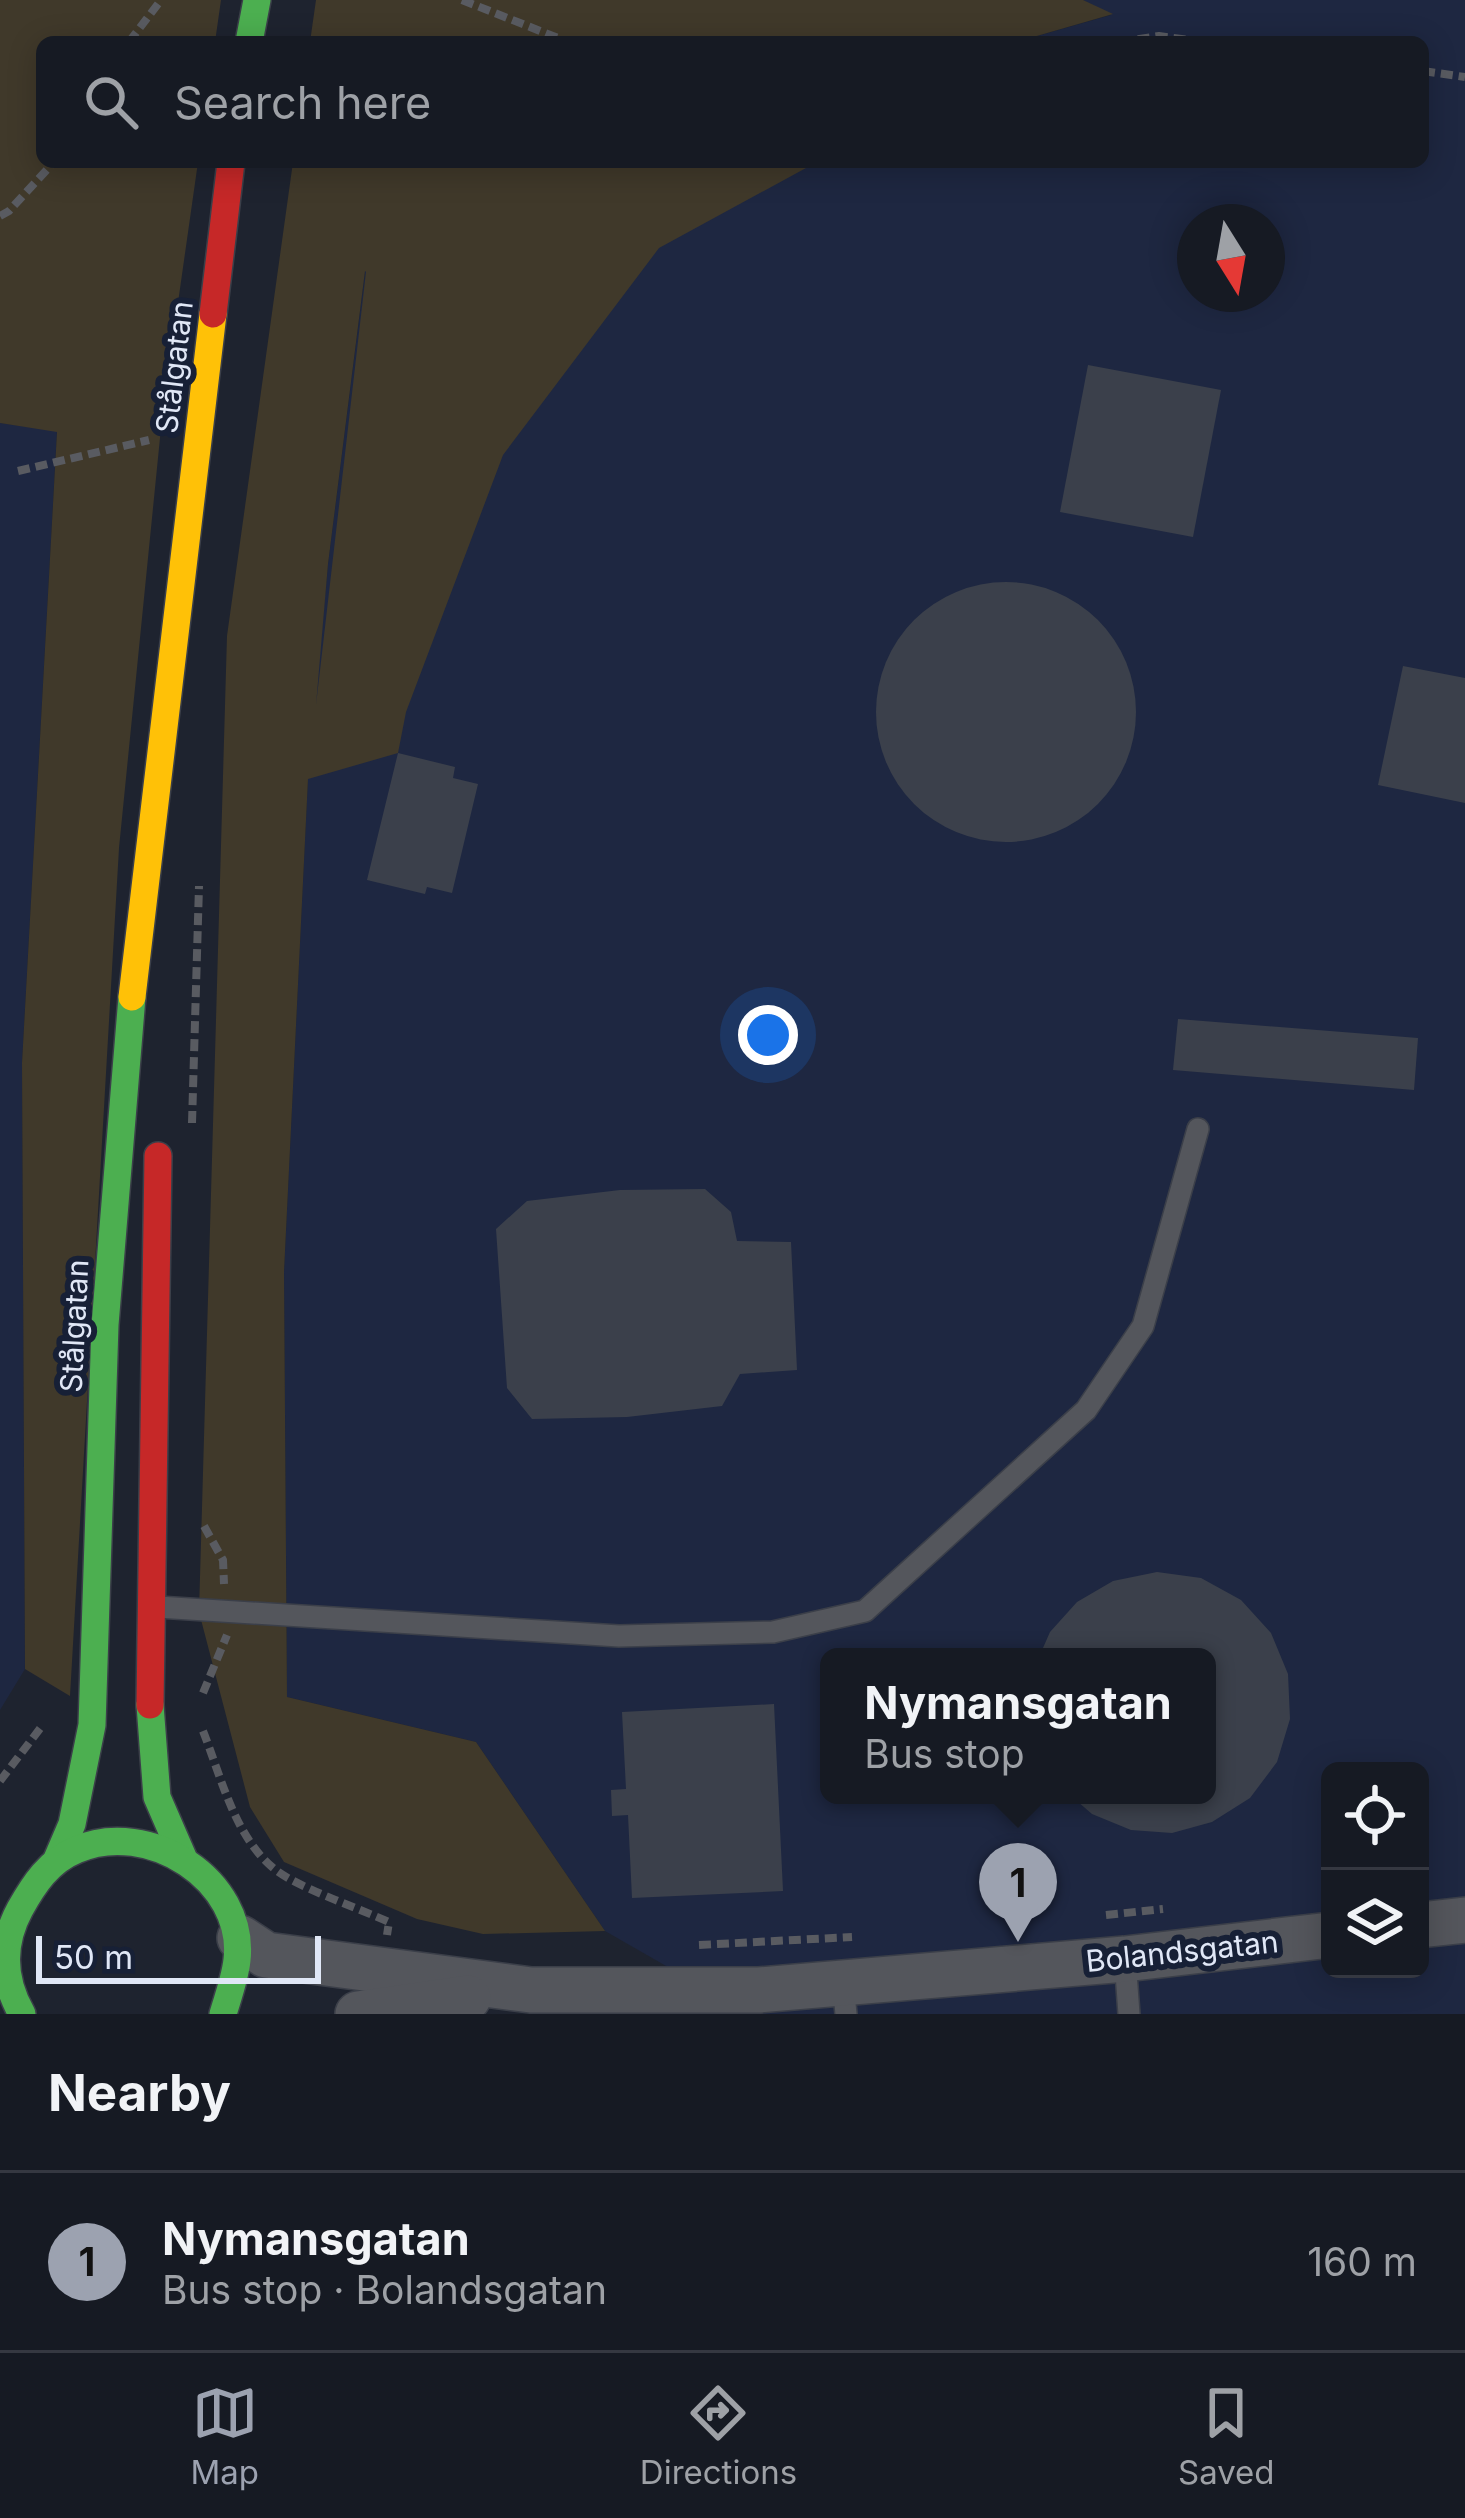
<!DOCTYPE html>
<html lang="en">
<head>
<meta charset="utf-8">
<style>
	body { margin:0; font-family:Inter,sans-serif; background:#232730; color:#f1f3f6 }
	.controls { position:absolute; right:36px; bottom:36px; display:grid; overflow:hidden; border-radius:18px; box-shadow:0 6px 30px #0003 }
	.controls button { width:108px; height:108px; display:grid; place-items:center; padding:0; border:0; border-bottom:3px solid #353841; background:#161a23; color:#f1f3f6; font:60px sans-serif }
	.compass { position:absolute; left:1177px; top:204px; width:108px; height:108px; border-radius:50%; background:#161a23; box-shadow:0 6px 30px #0003; rotate:169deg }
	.scale { position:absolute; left:36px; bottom:30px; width:285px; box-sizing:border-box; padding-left:12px; border:6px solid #e0e7f6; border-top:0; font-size:33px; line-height:42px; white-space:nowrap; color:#e0e7f6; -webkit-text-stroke:9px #172036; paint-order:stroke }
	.you { position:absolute; left:768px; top:1035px; width:42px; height:42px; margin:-30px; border:9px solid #fff; border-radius:50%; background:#1a73e8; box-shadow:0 0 0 18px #1a73e833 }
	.badge { display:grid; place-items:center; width:78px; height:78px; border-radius:50%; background:#9ca2b0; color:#111; font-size:39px; font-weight:700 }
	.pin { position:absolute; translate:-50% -99px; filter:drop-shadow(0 3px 6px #0008) }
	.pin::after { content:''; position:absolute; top:63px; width:42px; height:36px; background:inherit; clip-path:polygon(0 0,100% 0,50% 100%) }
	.popup { position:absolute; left:820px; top:1648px; width:396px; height:156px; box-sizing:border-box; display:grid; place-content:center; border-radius:18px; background:#161a23; filter:drop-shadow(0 3px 9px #0005); font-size:39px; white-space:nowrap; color:#9ea1a6 }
	.popup b { font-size:45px; color:#f1f3f6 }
	.popup::after { content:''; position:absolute; left:50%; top:100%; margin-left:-24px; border:24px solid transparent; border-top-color:#161a23 }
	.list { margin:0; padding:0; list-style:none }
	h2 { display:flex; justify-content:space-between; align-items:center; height:156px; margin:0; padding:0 48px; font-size:51px }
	h2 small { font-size:39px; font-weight:400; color:#9ea1a6 }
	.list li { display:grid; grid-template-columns:78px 1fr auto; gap:36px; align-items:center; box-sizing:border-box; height:180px; padding:0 48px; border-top:3px solid #353841 }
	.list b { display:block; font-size:45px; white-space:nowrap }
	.list p { margin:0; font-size:39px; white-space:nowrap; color:#9ea1a6 }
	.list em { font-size:39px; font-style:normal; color:#9ea1a6 }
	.icon { flex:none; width:66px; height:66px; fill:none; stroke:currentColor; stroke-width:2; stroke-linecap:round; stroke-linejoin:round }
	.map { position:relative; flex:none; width:1465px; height:2014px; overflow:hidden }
	.search { position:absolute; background:#161a23; box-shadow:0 6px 30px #0003; left:36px; right:36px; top:36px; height:132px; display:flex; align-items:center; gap:30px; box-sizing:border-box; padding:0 42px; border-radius:18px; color:#9ea1a6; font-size:45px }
	.sheet { height:336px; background:#161a23 }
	nav { display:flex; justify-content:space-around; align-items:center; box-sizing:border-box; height:168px; border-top:3px solid #353841; background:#161a23; font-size:33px; color:#9ea1a6 }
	nav a { display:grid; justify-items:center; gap:6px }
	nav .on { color:#9ca2b0 }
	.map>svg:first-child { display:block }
	.built { fill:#1e2741; fill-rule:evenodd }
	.green { fill:#40392a; fill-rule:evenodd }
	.building { fill:#3b404b }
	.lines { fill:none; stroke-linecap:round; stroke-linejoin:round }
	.lane-casing { stroke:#3b3f49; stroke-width:24 }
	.street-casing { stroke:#3b3f49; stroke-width:48 }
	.fast-casing { stroke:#3b3f49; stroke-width:30 }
	.slow-casing { stroke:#3b3f49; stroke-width:30 }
	.jam-casing { stroke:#3b3f49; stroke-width:30 }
	.path { stroke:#595b61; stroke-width:8; stroke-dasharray:12 6; stroke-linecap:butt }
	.lane { stroke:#54565c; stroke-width:21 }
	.street { stroke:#54565c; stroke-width:45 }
	.fast { stroke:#4caf50; stroke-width:27 }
	.slow { stroke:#ffc107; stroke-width:27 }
	.jam { stroke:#c62828; stroke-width:27 }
	.labels { text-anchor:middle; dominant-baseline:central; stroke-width:12; stroke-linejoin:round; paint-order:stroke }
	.street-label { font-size:30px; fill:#e0e7f6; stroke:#172036 }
</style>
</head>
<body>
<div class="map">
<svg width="1465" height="2014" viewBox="0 0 1465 2014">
	<rect width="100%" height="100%" fill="#1e232f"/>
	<g class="built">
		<path d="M1083,0H1465V2014H750L605,1931L476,1742L287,1697L284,1272L308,778L328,564L379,162H1423V42H1016L1111,15ZM1195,222H1267V294H1195ZM829,1657H1207V1795H829ZM1330,1771H1420V1969H1330Z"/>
		<path d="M0,423L57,431L22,1063L25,1669L0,1710Z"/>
	</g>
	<g class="green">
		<path d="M0,0H221L215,42H42V162H198L163,408L119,848L70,1696L25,1669L22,1063L57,432L0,423Z"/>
		<path d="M316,0H1083L1113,14L1016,42H310Z"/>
		<path d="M293,162H817L659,248L503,455L406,712L398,753L308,779L284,1272L287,1697L476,1742L605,1931L483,1934L417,1919L284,1862L250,1807L199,1612L227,636ZM365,271L366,272L316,705L328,564Z"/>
	</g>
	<g class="building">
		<path d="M1088,365L1221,390L1193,537L1060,512Z"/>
		<circle cx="1006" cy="712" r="130"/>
		<path d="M1403,666L1465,678V803L1378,785Z"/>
		<path d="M398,753L455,767L453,778L478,784L452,893L427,887L425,894L367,880Z"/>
		<path d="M1178,1019L1418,1038L1414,1090L1173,1070Z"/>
		<path d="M705,1189L731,1212L737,1241L791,1242L797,1370L740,1374L722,1406L627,1417L532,1419L507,1388L496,1229L527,1201L620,1190Z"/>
		<path d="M1157,1572L1201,1578L1241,1600L1271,1633L1288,1674L1290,1719L1277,1762L1250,1798L1212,1822L1172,1833L1131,1830L1092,1814L1070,1795H1207V1657H1039L1050,1632L1077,1602L1113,1581Z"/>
		<path d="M774,1704L783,1891L632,1898L628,1815L612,1816L611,1790L626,1789L622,1712Z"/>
	</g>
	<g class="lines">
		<g class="lane-casing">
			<g id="lane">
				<path d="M158,1607L619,1636L773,1632L865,1611L1086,1410L1143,1326L1198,1129"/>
				<path d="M1125,1959L1129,2014"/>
				<path d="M843,1983L846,2014"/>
			</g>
		</g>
		<g class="street-casing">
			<g id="street">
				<path d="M1420,1925L1465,1920"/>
				<path d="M240,1938L266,1955L531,1990H759L1125,1959L1330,1935"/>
				<path d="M358,2014L468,1998"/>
			</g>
		</g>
		<g class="fast-casing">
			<g id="fast">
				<path d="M249,42L257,0"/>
				<path d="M150,1705L157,1797L183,1857"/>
				<path d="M57,1859L72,1824L92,1725L105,1325L132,997"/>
				<path d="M22,2014C2,1979 1,1944 20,1909C34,1884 49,1861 76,1850C148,1818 246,1880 237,1960C235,1978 228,1997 223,2014"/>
			</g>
		</g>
		<g class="slow-casing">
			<path id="slow" d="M132,997L213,314"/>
		</g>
		<g class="jam-casing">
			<g id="jam">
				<path d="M213,314L231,162"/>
				<path d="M150,1705L158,1156"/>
			</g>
		</g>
		<g class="path">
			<path d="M462,0L568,42"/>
			<path d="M129,42L161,0"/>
			<path d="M1120,42L1159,36L1204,42"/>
			<path d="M1423,71L1465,77"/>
			<path d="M0,216L9,211L54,162"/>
			<path d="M18,471L149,440"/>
			<path d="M192,1123L199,886"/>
			<path d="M204,1526L223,1560L224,1584"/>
			<path d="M203,1693L227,1635"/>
			<path d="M203,1731C222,1779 235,1839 277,1871C300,1888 360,1909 389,1922L387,1935"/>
			<path d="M0,1781L42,1726"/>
			<path d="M1106,1915L1163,1909"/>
			<path d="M699,1945L852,1937"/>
		</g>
		<use href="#lane" class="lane"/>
		<use href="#street" class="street"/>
		<use href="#fast" class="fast"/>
		<use href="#slow" class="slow"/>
		<use href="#jam" class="jam"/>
	</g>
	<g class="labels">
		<g class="street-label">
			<text transform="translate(174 367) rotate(-83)">Stålgatan</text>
			<text transform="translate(74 1326) rotate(-87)">Stålgatan</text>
			<text transform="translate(1182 1951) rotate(-6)">Bolandsgatan</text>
		</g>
	</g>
</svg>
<div class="controls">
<button><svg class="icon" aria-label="locate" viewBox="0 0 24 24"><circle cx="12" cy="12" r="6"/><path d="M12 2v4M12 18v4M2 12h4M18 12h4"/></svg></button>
<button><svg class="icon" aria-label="layers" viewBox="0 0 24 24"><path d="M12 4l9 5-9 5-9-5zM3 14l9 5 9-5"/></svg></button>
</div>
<svg class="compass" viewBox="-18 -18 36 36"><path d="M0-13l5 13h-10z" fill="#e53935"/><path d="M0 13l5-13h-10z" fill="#9ea1a6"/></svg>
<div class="scale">50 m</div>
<div class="you"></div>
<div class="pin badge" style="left:1018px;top:1942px">1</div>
<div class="popup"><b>Nymansgatan</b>Bus stop</div>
<div class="search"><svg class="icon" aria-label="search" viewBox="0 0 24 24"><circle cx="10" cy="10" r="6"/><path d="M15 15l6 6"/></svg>Search here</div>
</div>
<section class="sheet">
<h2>Nearby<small></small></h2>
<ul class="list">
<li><span class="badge">1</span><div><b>Nymansgatan</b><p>Bus stop · Bolandsgatan</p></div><em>160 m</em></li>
</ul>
</section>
<nav>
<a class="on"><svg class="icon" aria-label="map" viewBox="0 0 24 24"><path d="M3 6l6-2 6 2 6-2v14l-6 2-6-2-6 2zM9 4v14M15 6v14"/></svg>Map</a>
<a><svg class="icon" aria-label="directions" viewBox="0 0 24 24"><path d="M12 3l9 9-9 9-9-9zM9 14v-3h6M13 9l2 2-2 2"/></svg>Directions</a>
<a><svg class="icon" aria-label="saved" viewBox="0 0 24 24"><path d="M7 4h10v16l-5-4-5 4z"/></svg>Saved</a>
</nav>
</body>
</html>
